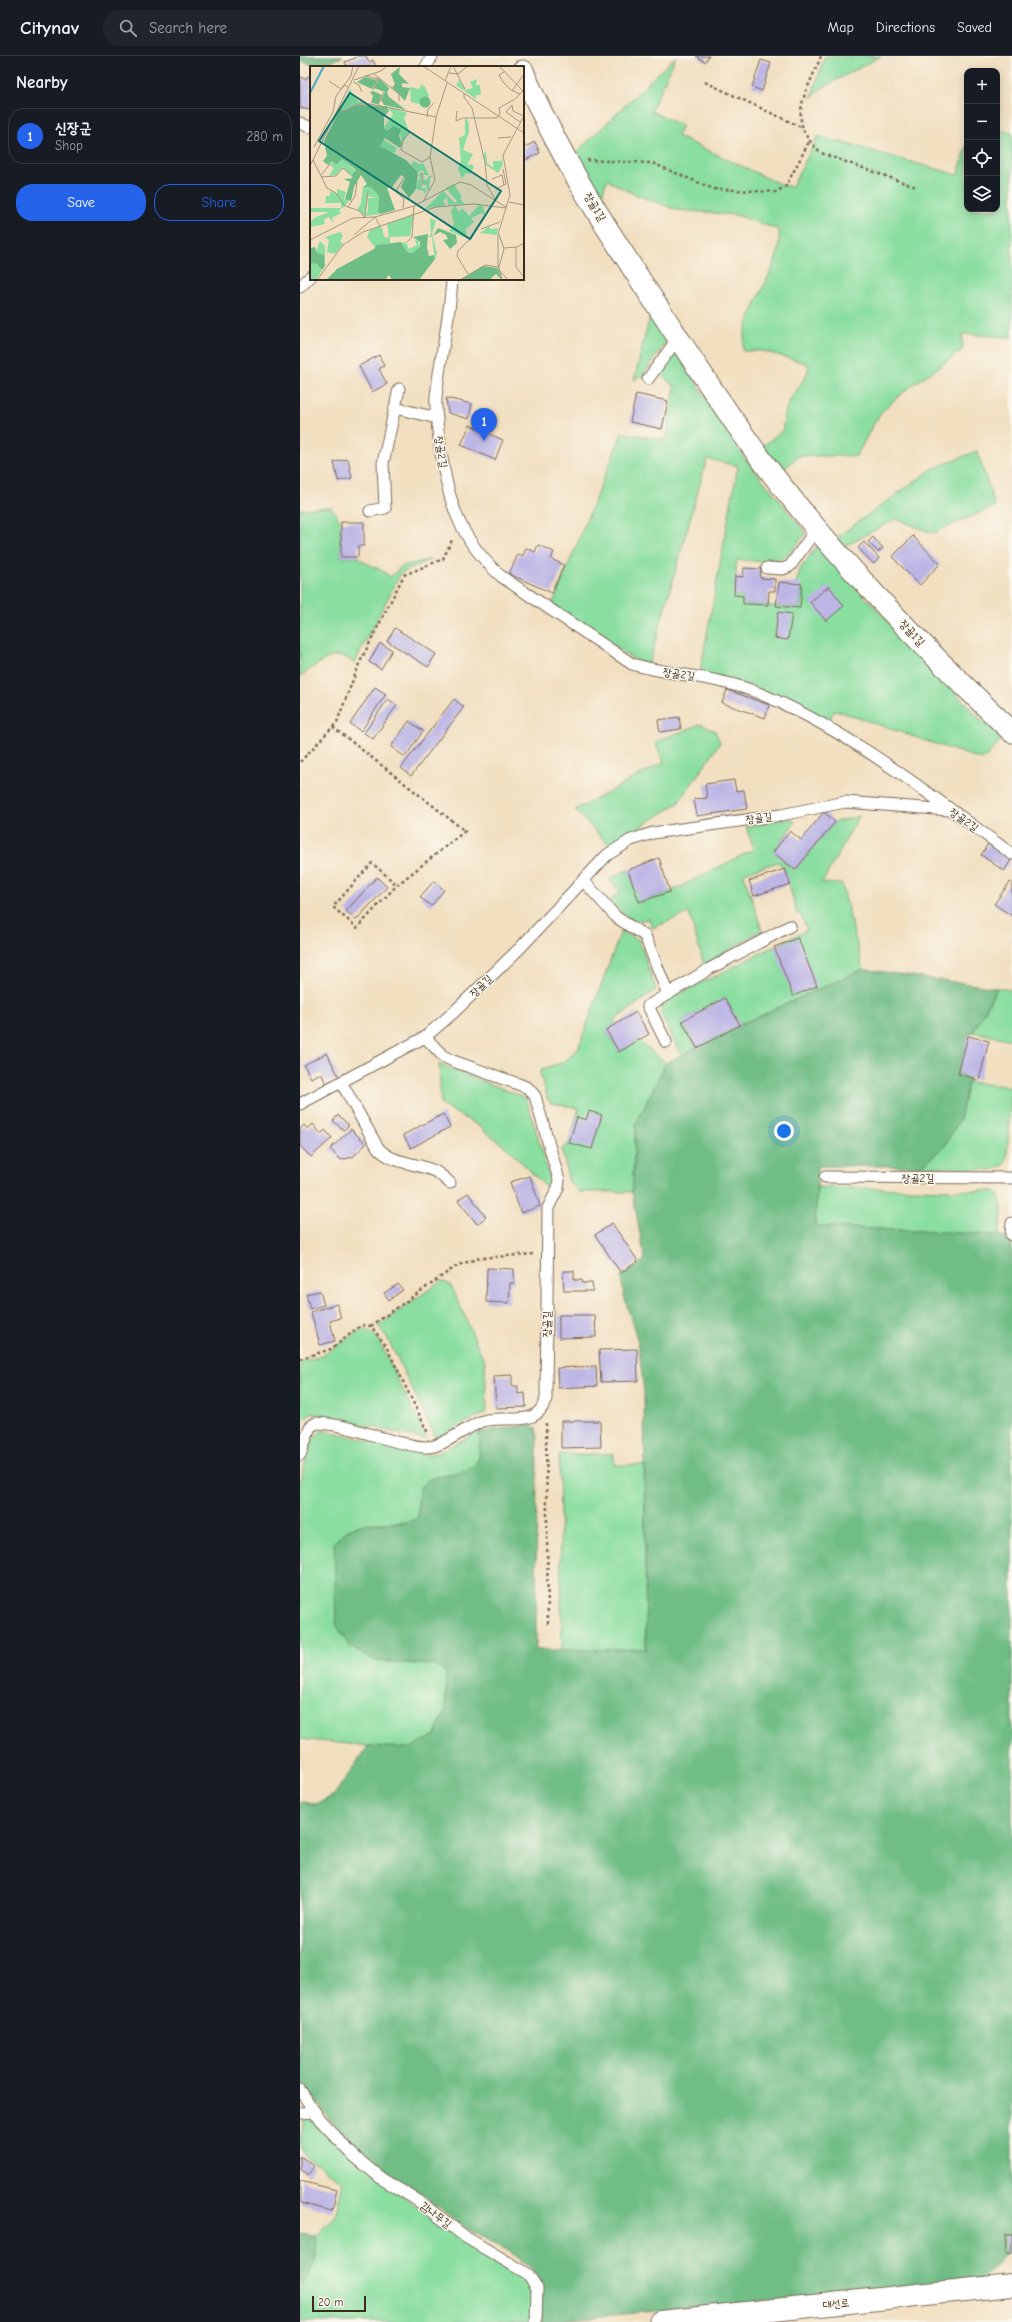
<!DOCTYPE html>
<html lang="en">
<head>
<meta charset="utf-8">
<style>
	body { margin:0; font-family:"Comic Neue","Poor Story",sans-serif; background:#20242c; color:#f1f3f6 }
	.controls { position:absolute; right:12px; top:12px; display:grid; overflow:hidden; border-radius:8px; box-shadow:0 2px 10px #0003 }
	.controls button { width:36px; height:36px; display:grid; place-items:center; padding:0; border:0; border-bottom:1px solid #363941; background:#171b24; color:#f1f3f6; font:20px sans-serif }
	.scale { position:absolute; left:12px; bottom:10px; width:54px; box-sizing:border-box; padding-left:4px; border:2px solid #3b2a1e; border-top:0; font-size:11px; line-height:14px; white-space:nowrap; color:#3b2a1e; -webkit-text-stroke:3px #fbf7ec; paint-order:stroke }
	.you { position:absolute; left:484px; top:1075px; width:14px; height:14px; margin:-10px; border:3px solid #fff; border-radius:50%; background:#1a73e8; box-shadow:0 0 0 6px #1a73e833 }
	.badge { display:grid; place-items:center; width:26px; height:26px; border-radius:50%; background:#2563eb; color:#fff; font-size:13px; font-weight:700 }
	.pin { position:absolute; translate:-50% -33px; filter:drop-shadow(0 1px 2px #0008) }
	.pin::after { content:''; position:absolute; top:21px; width:14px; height:12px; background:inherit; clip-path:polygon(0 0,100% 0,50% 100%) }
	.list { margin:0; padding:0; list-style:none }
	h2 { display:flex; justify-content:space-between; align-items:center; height:52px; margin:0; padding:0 16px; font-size:17px }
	h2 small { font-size:13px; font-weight:400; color:#9ea1a6 }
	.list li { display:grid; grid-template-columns:26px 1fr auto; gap:12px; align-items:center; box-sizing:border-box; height:56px; margin:0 8px 8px; padding:0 8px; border:1px solid #363941; border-radius:16px }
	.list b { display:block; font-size:15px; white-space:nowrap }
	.list p { margin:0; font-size:13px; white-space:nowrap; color:#9ea1a6 }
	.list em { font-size:13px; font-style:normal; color:#9ea1a6 }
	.actions { display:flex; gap:8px; padding:12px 16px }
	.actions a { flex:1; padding:9px 0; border:1px solid #2563eb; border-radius:16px; text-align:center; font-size:14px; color:#2563eb }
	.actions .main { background:#2563eb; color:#fff }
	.icon { flex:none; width:22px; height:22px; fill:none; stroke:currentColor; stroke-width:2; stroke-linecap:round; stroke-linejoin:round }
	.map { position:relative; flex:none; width:712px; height:2266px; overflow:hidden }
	header { display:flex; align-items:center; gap:24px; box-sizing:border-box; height:56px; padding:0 20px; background:#171b24; border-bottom:1px solid #363941 }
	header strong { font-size:19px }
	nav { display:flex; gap:22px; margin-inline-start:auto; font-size:14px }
	.search { width:280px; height:36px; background:#20242c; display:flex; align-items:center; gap:10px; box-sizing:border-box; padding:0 14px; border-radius:16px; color:#9ea1a6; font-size:15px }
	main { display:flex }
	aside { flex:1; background:#171b24 }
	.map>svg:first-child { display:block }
	.green { fill:#8adea0; stroke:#62845f }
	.forest { fill:#6fbd86; stroke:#557452 }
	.building { fill:#bcb5e5 }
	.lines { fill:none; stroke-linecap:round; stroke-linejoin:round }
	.service-casing { stroke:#7b6957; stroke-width:13 }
	.minor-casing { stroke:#7b6957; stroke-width:23 }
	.tertiary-casing { stroke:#7b6957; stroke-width:24 }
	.path { stroke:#7b6957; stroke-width:2.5; stroke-dasharray:3 3; stroke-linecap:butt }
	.service { stroke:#fff; stroke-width:11 }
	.minor { stroke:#fff; stroke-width:21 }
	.tertiary { stroke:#fff; stroke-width:22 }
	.labels { text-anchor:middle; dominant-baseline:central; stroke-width:3; stroke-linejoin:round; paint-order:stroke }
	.street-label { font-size:11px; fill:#3b2a1e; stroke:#fbf7ec }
	.inset-river { fill:none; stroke:#48aac7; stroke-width:2 }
	.inset-road { fill:none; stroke:#a8977f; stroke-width:1 }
	.view { fill:#0f766e; fill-opacity:0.15; stroke:#0f766e; stroke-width:2 }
	.inset-edge { fill:none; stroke:#3b2a1e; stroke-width:2 }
</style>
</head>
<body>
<header>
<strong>Citynav</strong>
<div class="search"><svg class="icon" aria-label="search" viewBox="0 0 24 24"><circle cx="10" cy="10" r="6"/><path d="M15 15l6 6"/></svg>Search here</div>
<nav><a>Map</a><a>Directions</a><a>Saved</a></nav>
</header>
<main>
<aside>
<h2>Nearby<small></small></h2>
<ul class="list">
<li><span class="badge">1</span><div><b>신장군</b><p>Shop</p></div><em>280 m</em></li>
</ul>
<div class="actions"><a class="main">Save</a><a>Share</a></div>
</aside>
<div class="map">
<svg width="712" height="2266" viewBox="0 0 712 2266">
	<rect width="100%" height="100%" fill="#fbf7ec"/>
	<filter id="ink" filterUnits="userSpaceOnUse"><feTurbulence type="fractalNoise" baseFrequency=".025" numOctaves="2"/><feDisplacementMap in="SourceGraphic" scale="8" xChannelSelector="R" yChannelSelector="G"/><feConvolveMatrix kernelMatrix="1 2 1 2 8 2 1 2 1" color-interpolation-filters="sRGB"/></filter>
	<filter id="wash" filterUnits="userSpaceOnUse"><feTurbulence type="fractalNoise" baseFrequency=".012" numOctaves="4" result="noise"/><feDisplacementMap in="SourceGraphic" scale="16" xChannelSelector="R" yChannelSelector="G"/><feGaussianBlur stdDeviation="0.9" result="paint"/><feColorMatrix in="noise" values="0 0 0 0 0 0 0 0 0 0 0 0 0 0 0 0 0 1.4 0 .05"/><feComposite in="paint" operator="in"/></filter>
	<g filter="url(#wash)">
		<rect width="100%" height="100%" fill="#f1dfc0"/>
		<g class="green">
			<path d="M376,0L351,55L382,70L377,80L482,129L492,131L518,80L658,119L667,89V153H697V75L712,76V281L662,278L663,293C637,314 606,330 583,355C572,367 565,386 556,400H498L482,415L463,390L483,374C483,342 499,338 509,312L506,307L463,295H443C442,264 469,226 478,196C480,190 479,181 479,174L436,159L377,154L334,138L307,124L301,142L276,97Z"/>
			<path d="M525,0H581L520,33L511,43Z"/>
			<path d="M351,256L368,283L344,318L334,324Z"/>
			<path d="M375,294L445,402L506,477C480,512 478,506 437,504L434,539L443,540V548L500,552L502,529L496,528L500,513L517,490L680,663L703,682L683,704L535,654L529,664L453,631L400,616L438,410L407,403L349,608C329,604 318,592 301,580C285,569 268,559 252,549L322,377L366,384L375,332L361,317Z"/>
			<path d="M677,395L695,450L633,477L596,463L545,490L537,481L632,413Z"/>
			<path d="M31,451L41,466V501H58C68,511 81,511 90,521L102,510L132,503L101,517L54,608C37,588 16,610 0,621V453Z"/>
			<path d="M401,668L415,675L420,687L378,747L310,790L275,754L364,706L355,686Z"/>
			<path d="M559,760L522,827L542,828L563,913L440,969L425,942L382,965L397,992L382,1000L360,957L361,950L367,944L507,874L500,857L497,858L485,813L478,806L447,816L444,819L462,874L404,909L389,857L352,872L349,863L333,865L309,846L320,835L309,823L328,814L340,846L370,836L454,793L446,771L490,762L495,766L473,796L495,814L535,766Z"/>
			<path d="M321,875L339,884L356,934L313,965L316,968L306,974L319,996L338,984L366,1007L336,1068L332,1136H279L269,1126L262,1093L269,1087L279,1052L251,1047L248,1044L240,1017L242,1013L264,1006L278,993Z"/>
			<path d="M697,932L712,934V984L673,976Z"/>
			<path d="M139,1008L226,1042L250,1122L248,1133L208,1093L176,1068L141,1049Z"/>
			<path d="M668,1026L711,1031L707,1102L704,1109L693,1114L621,1110L644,1091L660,1063Z"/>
			<path d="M517,1131L695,1135C706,1148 701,1163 699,1179L515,1170Z"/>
			<path d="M141,1225L151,1229L185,1306L187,1356L136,1382L87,1281L78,1270Z"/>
			<path d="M66,1273L76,1280L82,1291L126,1381L124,1383L22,1359L11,1358L0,1367V1306L22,1300L61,1274Z"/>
			<path d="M21,1375L32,1376L126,1399L137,1397L179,1376C179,1382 181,1389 180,1395C177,1430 128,1410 120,1433C117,1441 119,1453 118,1461L112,1466L72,1467L76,1605L134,1609L146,1616V1653L135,1679L111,1693L68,1690L0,1683V1423L13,1383Z"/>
			<path d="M259,1398H314V1409H344L346,1593L262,1594Z"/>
			<path d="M8,2061L113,2147L226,2223L232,2234L231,2266H0V2230C14,2216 19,2200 16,2180L35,2161L43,2127L2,2097L0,2088L4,2062Z"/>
		</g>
		<g class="forest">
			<path d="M0,0H43L22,11L0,5Z"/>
			<path d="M563,913L697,932L673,976L668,980L658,1018L669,1021L660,1063L644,1091L621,1110H518L515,1170L699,1179L712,1185V2179H705L706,2198L681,2224L239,2266L241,2232L232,2213L207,2194L168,2173L119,2136L84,2116L58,2094L26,2059L0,2024V1746L17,1748L34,1739L68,1690L111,1692L135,1679L146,1653V1616L134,1609L76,1605L49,1590L36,1568L34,1486C39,1482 45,1475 51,1472C71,1463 103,1473 118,1461C119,1453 117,1441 120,1433C128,1410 177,1430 180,1395C180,1389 179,1382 179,1376L230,1369L236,1372L237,1378L236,1594L346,1593L344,1336L338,1286L324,1240L321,1220L345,1204L332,1136L336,1068L366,1007L440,969Z"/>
			<path d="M0,2178L16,2180C19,2200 14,2216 0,2230Z"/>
		</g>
		<g id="blocks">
			<g class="building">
				<path d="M60,0H66L69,6L73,4L76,11H47L45,6Z"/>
				<path d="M396,0H409L405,6Z"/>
				<path d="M461,4L471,7L462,35L452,31Z"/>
				<path d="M8,20L11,21V54L0,52V21L6,23Z"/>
				<path d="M235,86L240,97L225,104L223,92Z"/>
				<path d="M79,299L84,310L79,313L87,328L72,336L59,310Z"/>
				<path d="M336,338L368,345L362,373L330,366Z"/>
				<path d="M146,342L172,348L169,363L148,357Z"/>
				<path d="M170,369L203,384L195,404L161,389Z"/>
				<path d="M48,403L52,422L38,425L34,406Z"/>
				<path d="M41,466H64V490H58V501H41Z"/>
				<path d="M613,480L640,508L620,529L592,501Z"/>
				<path d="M573,481L583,492L578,496L568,486Z"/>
				<path d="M564,486L579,502L574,508L558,492Z"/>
				<path d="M238,489L254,496L251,503L264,509L252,537L209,518L218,498L223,500L226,492L235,496Z"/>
				<path d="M444,512L461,513L460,522L475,523V535H469L468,549L443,548V540L434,539L435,520L443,521Z"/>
				<path d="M479,526L502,528L500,552L476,550Z"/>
				<path d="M529,530L544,550L526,565L510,546Z"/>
				<path d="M478,556L492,558L488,584L475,582Z"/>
				<path d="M95,572L136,598L128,611L87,585Z"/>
				<path d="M80,587L92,594L81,613L69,606Z"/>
				<path d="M75,631L86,638L61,675L50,668Z"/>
				<path d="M427,634L469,649L465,662L422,647Z"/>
				<path d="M88,643L97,649L73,683L64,677Z"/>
				<path d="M154,643L164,651L111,720L101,712Z"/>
				<path d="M379,661L381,673L360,676L358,664Z"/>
				<path d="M109,665L123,675L105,701L91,691Z"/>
				<path d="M434,724L436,735L444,734L447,753L397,760L394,743L407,742L405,728Z"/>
				<path d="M524,756L535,766L495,814L473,796L490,775L501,784Z"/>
				<path d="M688,788L711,804L704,815L681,799Z"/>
				<path d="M359,802L370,836L339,846L328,814Z"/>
				<path d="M485,813L490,828L454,840L449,825Z"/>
				<path d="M77,821L87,831L56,864L46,855Z"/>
				<path d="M134,825L144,834L131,850L120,841Z"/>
				<path d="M710,826L712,827V860L694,848Z"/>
				<path d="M498,882L517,930L493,940L474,891Z"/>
				<path d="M425,942L440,969L397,992L382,965Z"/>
				<path d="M336,956L349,978L319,996L306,974Z"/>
				<path d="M668,980L689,985L679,1024L658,1018Z"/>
				<path d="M27,997L39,1021L26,1027L21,1017L11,1022L4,1009Z"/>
				<path d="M289,1055L302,1059L292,1093L269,1087L277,1061L286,1064Z"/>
				<path d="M143,1058L150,1071L111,1092L103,1079Z"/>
				<path d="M38,1059L49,1069L44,1074L33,1065Z"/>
				<path d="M13,1068L21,1078L25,1074L32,1082L11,1101L0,1090V1073L4,1069L8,1073Z"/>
				<path d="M51,1073L66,1088L53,1101L41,1104L30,1093Z"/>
				<path d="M230,1120L240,1150L221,1157L210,1126Z"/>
				<path d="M168,1137L186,1161L177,1168L158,1144Z"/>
				<path d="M312,1167L338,1205L321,1217L295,1179Z"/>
				<path d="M187,1212L214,1213V1227H210L209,1247L186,1246Z"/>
				<path d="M263,1215H274V1224H282V1227H292L293,1235H264Z"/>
				<path d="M98,1228L103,1234L89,1244L84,1237Z"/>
				<path d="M20,1235L24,1249L10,1253L6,1238Z"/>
				<path d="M37,1248L41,1262L30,1265L35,1285L20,1289L11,1256Z"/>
				<path d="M259,1259H295L296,1281L259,1282Z"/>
				<path d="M337,1293L338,1325L301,1326L299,1294Z"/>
				<path d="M296,1310L297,1330L258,1332L257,1312Z"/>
				<path d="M212,1319V1330H218V1338L225,1337L226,1351L196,1352L194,1320Z"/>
				<path d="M261,1365H300L301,1391L261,1392Z"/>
				<path d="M0,2100L14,2110L8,2119L0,2113Z"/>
				<path d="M0,2125L37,2134L32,2155L0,2147Z"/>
				<path d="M705,2179H712V2198H706Z"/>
			</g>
		</g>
	</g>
	<g filter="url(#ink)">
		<use href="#blocks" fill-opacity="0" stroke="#7b6957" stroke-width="1"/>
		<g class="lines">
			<g class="service-casing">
				<g id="service">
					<path d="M126,11L132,0"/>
					<path d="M0,67L9,71"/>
					<path d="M152,223C150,263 140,301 136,341C135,357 138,374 140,390C148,446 159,483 202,521L332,608C373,620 416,620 456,636C545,671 634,742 712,798"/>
					<path d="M0,231L11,220"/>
					<path d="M348,323L378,282"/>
					<path d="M95,352L137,362"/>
					<path d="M70,455L85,452L83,407L99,333"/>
					<path d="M467,512L483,513L490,510L517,472"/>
					<path d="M283,824L316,861L345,880L368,938"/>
					<path d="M366,986L348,950L409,913L490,870"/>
					<path d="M41,1026L78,1092C93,1108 113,1106 132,1114C139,1116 145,1123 150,1127"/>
					<path d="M0,1048L125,981L154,956L220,892L307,799L331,784L353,777L481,759L545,746L649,754"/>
					<path d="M525,1121L712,1122"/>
					<path d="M711,1179L712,1167"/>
					<path d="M0,1399L10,1371L16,1367C53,1368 88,1388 125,1391C141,1393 167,1370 183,1365C207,1358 236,1374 246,1343L248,1152L258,1132L259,1124L235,1040L228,1032L221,1029L153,1005L143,1000L125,981"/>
					<path d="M0,2034L20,2064L54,2100L82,2123L117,2144L167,2182L228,2218L237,2232L236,2266"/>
					<path d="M0,2057L15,2056"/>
				</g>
			</g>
			<g class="minor-casing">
				<path id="minor" d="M223,15C256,95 305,170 352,242C389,298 424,354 464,407C537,504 624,592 712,676"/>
			</g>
			<g class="tertiary-casing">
				<path id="tertiary" d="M360,2266L712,2229"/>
			</g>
			<g class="path">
				<path d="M521,0C506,39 484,64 521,97L616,131"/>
				<path d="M405,26L501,71"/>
				<path d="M287,104L352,107L414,133L476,136L486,130L509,86"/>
				<path d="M33,671L165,775L97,829L57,872L33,851L72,807L97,829"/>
				<path d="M0,706L37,666L59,608L104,519L143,503L152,484"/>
				<path d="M71,1270L158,1209L180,1202L233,1198"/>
				<path d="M0,1303L31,1293L62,1269L71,1270L86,1290L128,1377"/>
				<path d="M246,1367L248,1571"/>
			</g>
			<use href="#service" class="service"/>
			<use href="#minor" class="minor"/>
			<use href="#tertiary" class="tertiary"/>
		</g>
	</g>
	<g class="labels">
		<g class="street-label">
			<text transform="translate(295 151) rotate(59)">장골1길</text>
			<text transform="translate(141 396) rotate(81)">장골2길</text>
			<text transform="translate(612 577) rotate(47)">장골1길</text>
			<text transform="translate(379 618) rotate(8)">장골2길</text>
			<text transform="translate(459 762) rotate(-8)">장골길</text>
			<text transform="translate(664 764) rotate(35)">장골2길</text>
			<text transform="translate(181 930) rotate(-44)">장골길</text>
			<text x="618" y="1122">장골2길</text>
			<text transform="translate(247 1268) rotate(-89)">장골길</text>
			<text transform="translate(136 2159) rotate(37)">감나무길</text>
			<text transform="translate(536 2248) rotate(-6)">대선로</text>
		</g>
	</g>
	<g transform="translate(10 10)">
		<rect width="214" height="214" fill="#f1dfc0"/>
		<path d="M167,13L166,19H170L171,29H166V33L146,19L149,14L155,24L163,22L160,16ZM111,18L115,21L119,30L110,38L101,36L100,21L110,23ZM40,23L48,36H54L33,44L30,43ZM76,40L97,47L94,52L99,66L92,78L90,67L81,61L77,65L74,62L83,48ZM155,53H157L159,58V66L153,84L163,88L157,99L162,98L164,101L160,108L156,107L152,112L148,103L151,95L149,72L155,69ZM74,74L87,82L85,86L83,87L70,80ZM176,86L177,97L183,102V95H191V90L193,99L188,107L176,99L173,89ZM32,93L46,105L41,110L33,101L26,109L19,110L24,102L20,99L21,95L26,99ZM104,95L109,98L113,97L119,109H114L113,104L108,106L101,98ZM108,108H112L111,121L116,123L117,120L113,118V113L117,114L119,110H123L120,112L119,125L116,123V130L114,125L106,123L108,113H110ZM144,118L152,131L150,133L155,138L138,139L137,131L133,135L136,139L115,143L133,125L145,137L147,135L136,122ZM53,121H61L69,130L68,146L71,148L56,150L58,143V132H66L58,130V125L55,150L47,144L51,137ZM27,123L36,126L34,133L39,134L35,140L29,144L31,147L22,152L23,157L19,151L14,153L15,158L0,161V156L6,151L19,146H0V142H31V137H15L16,130H20V125L27,128ZM145,139L149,146L152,142L159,150L169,139L173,140L175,150L172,147L161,152L164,156L155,164L157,167L154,171L139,165L144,158L141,145ZM104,148L100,170L80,171V177L64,180L57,171L60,164L71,160L75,172L79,171L77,158ZM120,153L126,154L122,168L127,187L125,194L122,171H118L121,168ZM180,160V163L188,162L187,169L170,167ZM30,166L33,170L30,175L33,178L25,188L17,186L19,174L15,171ZM108,174L110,183L103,187L97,186L91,177L96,176L99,183L107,179L105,175ZM10,175L15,180V200L14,191L6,186ZM0,197L7,198L12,204L6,214H0Z" fill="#8adea0"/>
		<path d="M90,1L89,8L99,18L92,17V21L100,22L95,35L80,19L83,21L85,18L81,8ZM55,11L67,14L62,23L47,16ZM69,12L79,22L77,27L79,31L96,44L74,39L71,34L75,26L64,22ZM63,25L72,29L68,38L61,37L63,30L60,26ZM109.5 36a5.5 5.5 0 1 1 11 0a5.5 5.5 0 1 1-11 0ZM49,39L76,40L79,45L74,51V62L77,65L83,60L91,63L89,70L92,78L90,82L75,72L70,80L96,94L108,106L106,123L99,132L91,121L95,112L91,109L82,121L77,122L85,144L71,148L68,146L69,130L61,121H53L57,118L51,109L44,121L41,135L35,133L40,116L34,113L43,112L41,110L46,104L32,93L26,99L22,95L18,99L13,95L17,90L14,75L30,43L32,45ZM128,162L146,169L147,177L140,183L133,174L138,173L136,169L130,166L123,170ZM118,168L117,182L119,190L124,189L125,193L109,214H82L79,209L75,214H16L27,203L64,183L66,179L91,176L97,186L103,187L110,181V176L103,171ZM5,181L7,187L14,189L15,200L12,204L7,198L0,197V182ZM173,200L188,202L192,214L186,208L179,214H150Z" fill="#6fbd86"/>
		<path class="inset-river" d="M0,27L14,0"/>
		<path class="inset-road" d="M113,0L214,67M143,0L155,23M189,0L214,26M194,6L189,9L193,16L201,24L210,28M139,7L148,8L158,0M64,8L89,28V35M56,10L68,13M44,14L71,5L77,0M19,15L31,23L34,19L38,21M135,15L141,0M43,16L49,19L52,26M63,24L68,11M202,25L214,8M154,27V31L162,42L175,96L177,119L186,135L196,141M68,39L74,26M202,39L196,46L210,56M202,39L203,45L214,50M29,42L34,45L49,38H60L126,51L137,17M147,45L146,55L153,52H187L190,48L189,42L205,33L213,25M117,51L118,43L124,37M97,64L99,67L93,74L91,84L112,96L120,91M188,72L201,71M4,81L23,46L26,30L41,10L43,0M3,94L17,122L26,127L35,140L50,145L54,151M0,100L49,0M110,107L113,108L112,120M11,109L20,98M11,111L26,110L33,102L40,108M182,113L192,109L194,119M82,122L94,133L93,142M186,123L196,118L193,103M86,125L94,112M113,136L125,114L120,91L126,51M199,136L214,139M38,141L45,130L47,116M55,151L58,125M171,163L190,156M44,169L65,151L70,160M0,174L43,152L65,151L104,140L150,116L161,119L186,135M97,176L102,171L104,140M206,181V201L214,211M194,182L207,181L214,177M189,204L198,214M158,208L147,190L148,185L160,173M7,214L33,179L53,166L126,141L164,138L196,142M150,214L175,199L189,201L194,183L189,168M192,214L188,198V168L200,129L193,89L214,50"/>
		<path class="view" d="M40,27L191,125L160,173L9,75Z"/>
		<rect width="214" height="214" class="inset-edge"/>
	</g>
</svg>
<div class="controls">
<button>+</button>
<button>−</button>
<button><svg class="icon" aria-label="locate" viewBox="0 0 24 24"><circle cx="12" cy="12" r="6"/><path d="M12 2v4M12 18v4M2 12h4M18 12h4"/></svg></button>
<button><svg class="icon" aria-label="layers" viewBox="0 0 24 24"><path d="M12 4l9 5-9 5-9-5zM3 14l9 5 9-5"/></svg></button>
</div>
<div class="scale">20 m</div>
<div class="you"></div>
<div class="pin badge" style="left:184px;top:385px">1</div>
</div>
</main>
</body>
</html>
